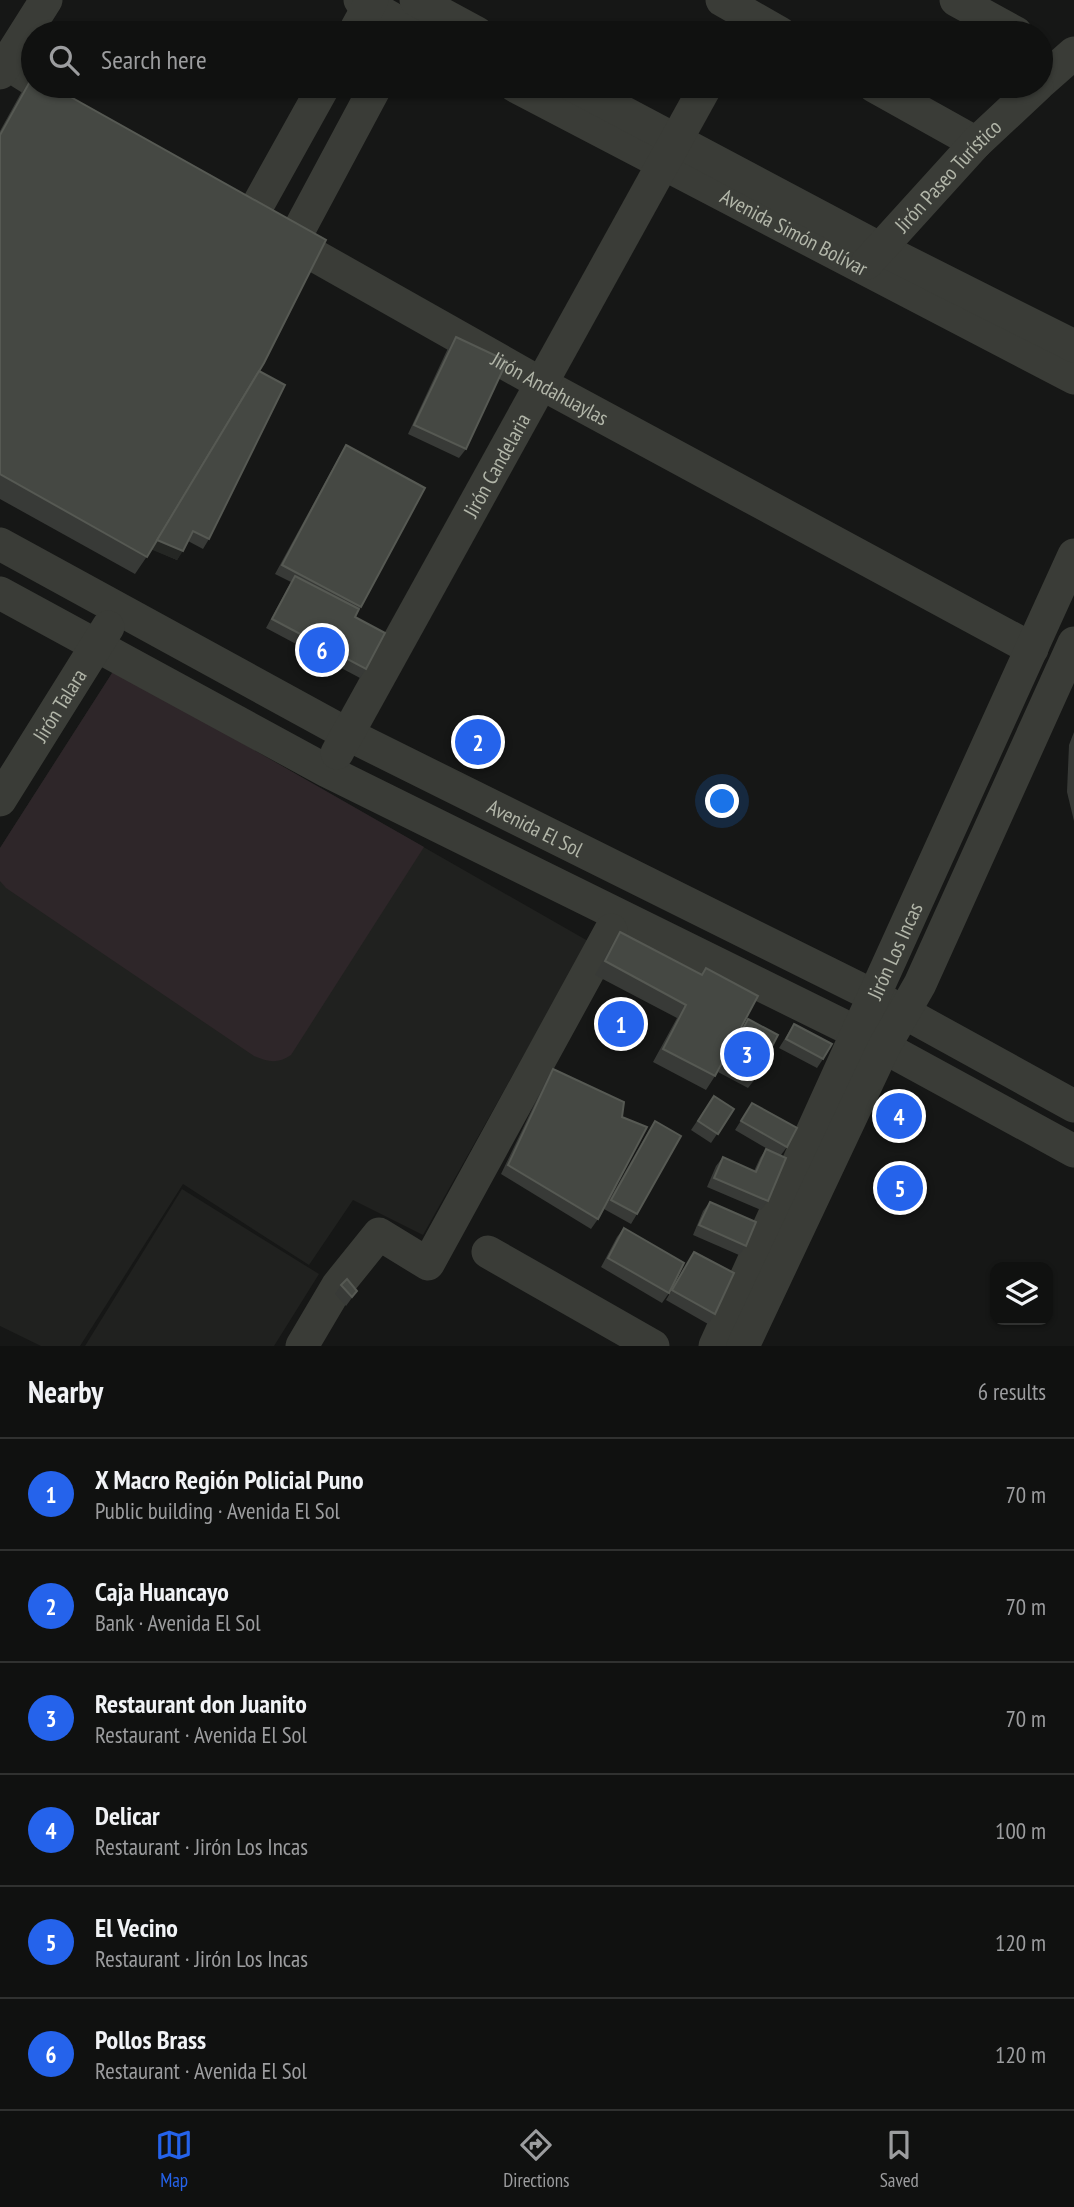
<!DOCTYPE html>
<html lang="en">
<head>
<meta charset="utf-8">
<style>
	body { margin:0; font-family:"PT Sans Narrow",sans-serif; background:#191a19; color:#f1f3f6 }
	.controls { position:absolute; right:21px; bottom:21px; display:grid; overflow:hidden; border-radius:14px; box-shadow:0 2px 5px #0004 }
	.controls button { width:63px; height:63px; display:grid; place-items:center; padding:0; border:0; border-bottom:2px solid #303130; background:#101110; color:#f1f3f6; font:35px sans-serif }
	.you { position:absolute; left:723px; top:802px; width:24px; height:24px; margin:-18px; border:5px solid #fff; border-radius:50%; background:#1a73e8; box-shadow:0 0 0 10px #1a73e833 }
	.badge { display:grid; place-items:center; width:46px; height:46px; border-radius:50%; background:#2563eb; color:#fff; font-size:23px; font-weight:700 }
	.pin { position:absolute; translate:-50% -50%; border:4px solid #fff; box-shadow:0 2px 7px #0006 }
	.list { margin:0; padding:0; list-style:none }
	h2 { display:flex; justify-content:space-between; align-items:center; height:91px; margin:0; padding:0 28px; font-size:30px }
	h2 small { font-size:23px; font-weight:400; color:#9c9d9f }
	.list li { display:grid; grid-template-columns:46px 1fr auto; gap:21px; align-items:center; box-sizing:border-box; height:112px; padding:0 28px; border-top:2px solid #303130 }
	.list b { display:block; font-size:26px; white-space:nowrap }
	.list p { margin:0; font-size:23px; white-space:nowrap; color:#9c9d9f }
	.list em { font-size:23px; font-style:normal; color:#9c9d9f }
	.icon { flex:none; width:38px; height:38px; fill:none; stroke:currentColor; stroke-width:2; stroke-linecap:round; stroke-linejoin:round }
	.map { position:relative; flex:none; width:1074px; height:1346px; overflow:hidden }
	.search { position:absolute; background:#101110; box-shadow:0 2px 5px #0004; left:21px; right:21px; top:21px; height:77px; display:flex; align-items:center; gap:18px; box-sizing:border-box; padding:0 24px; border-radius:38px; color:#9c9d9f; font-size:26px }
	.sheet { height:763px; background:#101110 }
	nav { display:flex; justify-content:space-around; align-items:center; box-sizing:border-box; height:98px; border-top:2px solid #303130; background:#101110; font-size:19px; color:#9c9d9f }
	nav a { display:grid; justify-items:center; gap:4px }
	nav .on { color:#2563eb }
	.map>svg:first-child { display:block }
	.built { fill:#20211f }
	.green { fill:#2e2629 }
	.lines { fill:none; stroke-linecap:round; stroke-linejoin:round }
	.minor { stroke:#3a3c37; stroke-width:33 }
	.wall { fill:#383a37 }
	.shaded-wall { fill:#252724 }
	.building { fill:#454843; stroke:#565953; stroke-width:2 }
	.labels { text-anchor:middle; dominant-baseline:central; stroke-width:5; stroke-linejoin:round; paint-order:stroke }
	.street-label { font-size:21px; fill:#b2b6a9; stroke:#111211 }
</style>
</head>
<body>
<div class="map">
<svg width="1074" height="1346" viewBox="0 0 1074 1346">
	<rect width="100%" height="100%" fill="#161716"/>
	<g class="built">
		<path d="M114,670L588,941L423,1235L353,1200L309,1265L183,1184L80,1346H41L0,1326V848Z"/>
		<path d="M182,1189L319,1274L274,1346H85Z"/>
	</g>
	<path class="green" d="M114,670L424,847L291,1055C278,1064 268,1062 254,1056L6,888L0,881V848Z"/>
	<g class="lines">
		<g class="minor">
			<path d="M360,0L417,33"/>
			<path d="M416,0L477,33"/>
			<path d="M722,0L780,33"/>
			<path d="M956,0L1016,33"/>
			<path d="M354,33L372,0"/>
			<path d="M6,63L33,80"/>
			<path d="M0,73L46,0"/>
			<path d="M1041,82L1074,53"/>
			<path id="s1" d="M515,86L1074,378"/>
			<path d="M574,86L879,248L1074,346"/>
			<path d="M874,86L976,143"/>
			<path d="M250,219L324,86"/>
			<path id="s2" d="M280,236L540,383L1032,649"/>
			<path d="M292,243L376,86"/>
			<path id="s3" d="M867,263L976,143L1037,86"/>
			<path id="s4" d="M0,544L347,734L876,997L1074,1106"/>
			<path d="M0,593L327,771L858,1033L1074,1151"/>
			<path id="s5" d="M337,753L706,86"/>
			<path id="s6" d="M0,800L108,627"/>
			<path d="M488,1252L653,1346"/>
			<path d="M302,1346L338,1285L379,1234L428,1264L611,930"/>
			<path id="s7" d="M715,1346L1074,555"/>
			<path d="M743,1346L884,1047L920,984L1074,643"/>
		</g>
	</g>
	<g class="wall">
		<path d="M33,76L259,371L209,539L203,549L188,541L177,560L152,549L135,574L0,499V131L21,93Z"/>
		<path d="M456,337L466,449L459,458L408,434L449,346Z"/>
		<path d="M346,445L425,488L355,617L366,669L360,678L266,628L291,582L275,574L340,455Z"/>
		<path d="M1074,732V821L1067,792L1069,745Z"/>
		<path d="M620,932L701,974L706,968L715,1076L706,1090L653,1062L677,1018L595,975L611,946Z"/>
		<path d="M748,1019L755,1079L748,1088L718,1072L742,1028Z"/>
		<path d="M794,1024L823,1059L817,1068L779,1048Z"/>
		<path d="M553,1069L622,1117L598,1219L591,1229L501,1174L547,1078Z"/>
		<path d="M714,1096L734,1109L711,1143L691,1130Z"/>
		<path d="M752,1103L787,1147L781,1155L768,1201L761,1210L707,1187L716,1166L723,1157L754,1171L760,1158L766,1149L771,1151L735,1130Z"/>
		<path d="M655,1121L637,1214L631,1224L604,1209L649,1130Z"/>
		<path d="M710,1202L746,1246L739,1255L693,1235L703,1211Z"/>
		<path d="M624,1228L669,1293L662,1303L601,1267L617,1237Z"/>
		<path d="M694,1252L715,1314L708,1324L666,1300Z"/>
		<path d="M341,1285L357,1291L346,1306L335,1294Z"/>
	</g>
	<path class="shaded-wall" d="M157,540L183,551L177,560L150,549Z"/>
	<g class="building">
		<path d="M33,76V86H51L326,240L264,363L147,557L0,474V135Z"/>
		<path d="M456,337L507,361L466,449L414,425Z"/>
		<path d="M259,371L285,385L209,539L193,531L183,551L157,540Z"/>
		<path d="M346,445L425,488L361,607L282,565Z"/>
		<path d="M295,576L359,609L355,617L385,633L366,669L272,619Z"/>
		<path d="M620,932L702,975L706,968L758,996L715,1076L663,1049L686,1005L605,961Z"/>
		<path d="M748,1019L778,1035L755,1079L725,1063Z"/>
		<path d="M794,1024L832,1044L823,1059L786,1039Z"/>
		<path d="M553,1069L624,1102L622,1117L647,1127L598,1219L508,1165Z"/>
		<path d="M714,1096L734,1109L718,1134L698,1121Z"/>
		<path d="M752,1103L797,1128L787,1147L741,1121Z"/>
		<path d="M655,1121L681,1136L637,1214L611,1200Z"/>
		<path d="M766,1149L786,1158L768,1201L714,1178L723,1157L756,1172Z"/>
		<path d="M710,1202L756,1222L746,1246L699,1225Z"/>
		<path d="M624,1228L684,1263L669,1293L608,1258Z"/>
		<path d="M694,1252L734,1273L715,1314L672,1290Z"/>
		<path d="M347,1279L357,1291L352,1297L341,1285Z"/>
	</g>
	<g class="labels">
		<g class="street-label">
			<text stroke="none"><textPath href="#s3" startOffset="119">Jirón Paseo Turístico</textPath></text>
			<text stroke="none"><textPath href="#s1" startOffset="315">Avenida Simón Bolívar</textPath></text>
			<text stroke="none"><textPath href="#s2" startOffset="310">Jirón Andahuaylas</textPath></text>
			<text stroke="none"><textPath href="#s5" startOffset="329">Jirón Candelaria</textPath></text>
			<text stroke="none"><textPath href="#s6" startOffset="112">Jirón Talara</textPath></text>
			<text stroke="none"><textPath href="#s4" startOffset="606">Avenida El Sol</textPath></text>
			<text stroke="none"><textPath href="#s7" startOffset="434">Jirón Los Incas</textPath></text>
		</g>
	</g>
</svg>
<div class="controls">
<button><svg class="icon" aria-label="layers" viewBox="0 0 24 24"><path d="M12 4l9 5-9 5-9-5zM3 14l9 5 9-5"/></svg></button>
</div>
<div class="you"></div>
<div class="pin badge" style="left:621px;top:1024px">1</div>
<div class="pin badge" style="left:478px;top:742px">2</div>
<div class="pin badge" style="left:747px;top:1054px">3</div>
<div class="pin badge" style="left:899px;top:1116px">4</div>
<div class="pin badge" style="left:900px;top:1188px">5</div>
<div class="pin badge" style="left:322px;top:650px">6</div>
<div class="search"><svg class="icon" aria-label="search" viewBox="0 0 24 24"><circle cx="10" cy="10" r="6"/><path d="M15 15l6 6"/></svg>Search here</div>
</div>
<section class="sheet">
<h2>Nearby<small>6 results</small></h2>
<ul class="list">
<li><span class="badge">1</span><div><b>X Macro Región Policial Puno</b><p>Public building · Avenida El Sol</p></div><em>70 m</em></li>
<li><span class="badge">2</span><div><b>Caja Huancayo</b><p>Bank · Avenida El Sol</p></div><em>70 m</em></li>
<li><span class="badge">3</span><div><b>Restaurant don Juanito</b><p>Restaurant · Avenida El Sol</p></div><em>70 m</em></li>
<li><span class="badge">4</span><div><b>Delicar</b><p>Restaurant · Jirón Los Incas</p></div><em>100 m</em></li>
<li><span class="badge">5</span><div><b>El Vecino</b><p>Restaurant · Jirón Los Incas</p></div><em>120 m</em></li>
<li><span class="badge">6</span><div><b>Pollos Brass</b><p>Restaurant · Avenida El Sol</p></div><em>120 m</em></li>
</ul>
</section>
<nav>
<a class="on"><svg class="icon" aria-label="map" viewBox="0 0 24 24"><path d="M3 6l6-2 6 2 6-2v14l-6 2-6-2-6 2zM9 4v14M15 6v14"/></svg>Map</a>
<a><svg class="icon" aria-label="directions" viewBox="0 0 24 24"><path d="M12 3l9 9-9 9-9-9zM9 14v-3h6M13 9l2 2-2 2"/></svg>Directions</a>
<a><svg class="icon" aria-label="saved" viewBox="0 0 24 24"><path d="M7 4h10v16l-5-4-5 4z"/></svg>Saved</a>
</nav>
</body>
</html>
